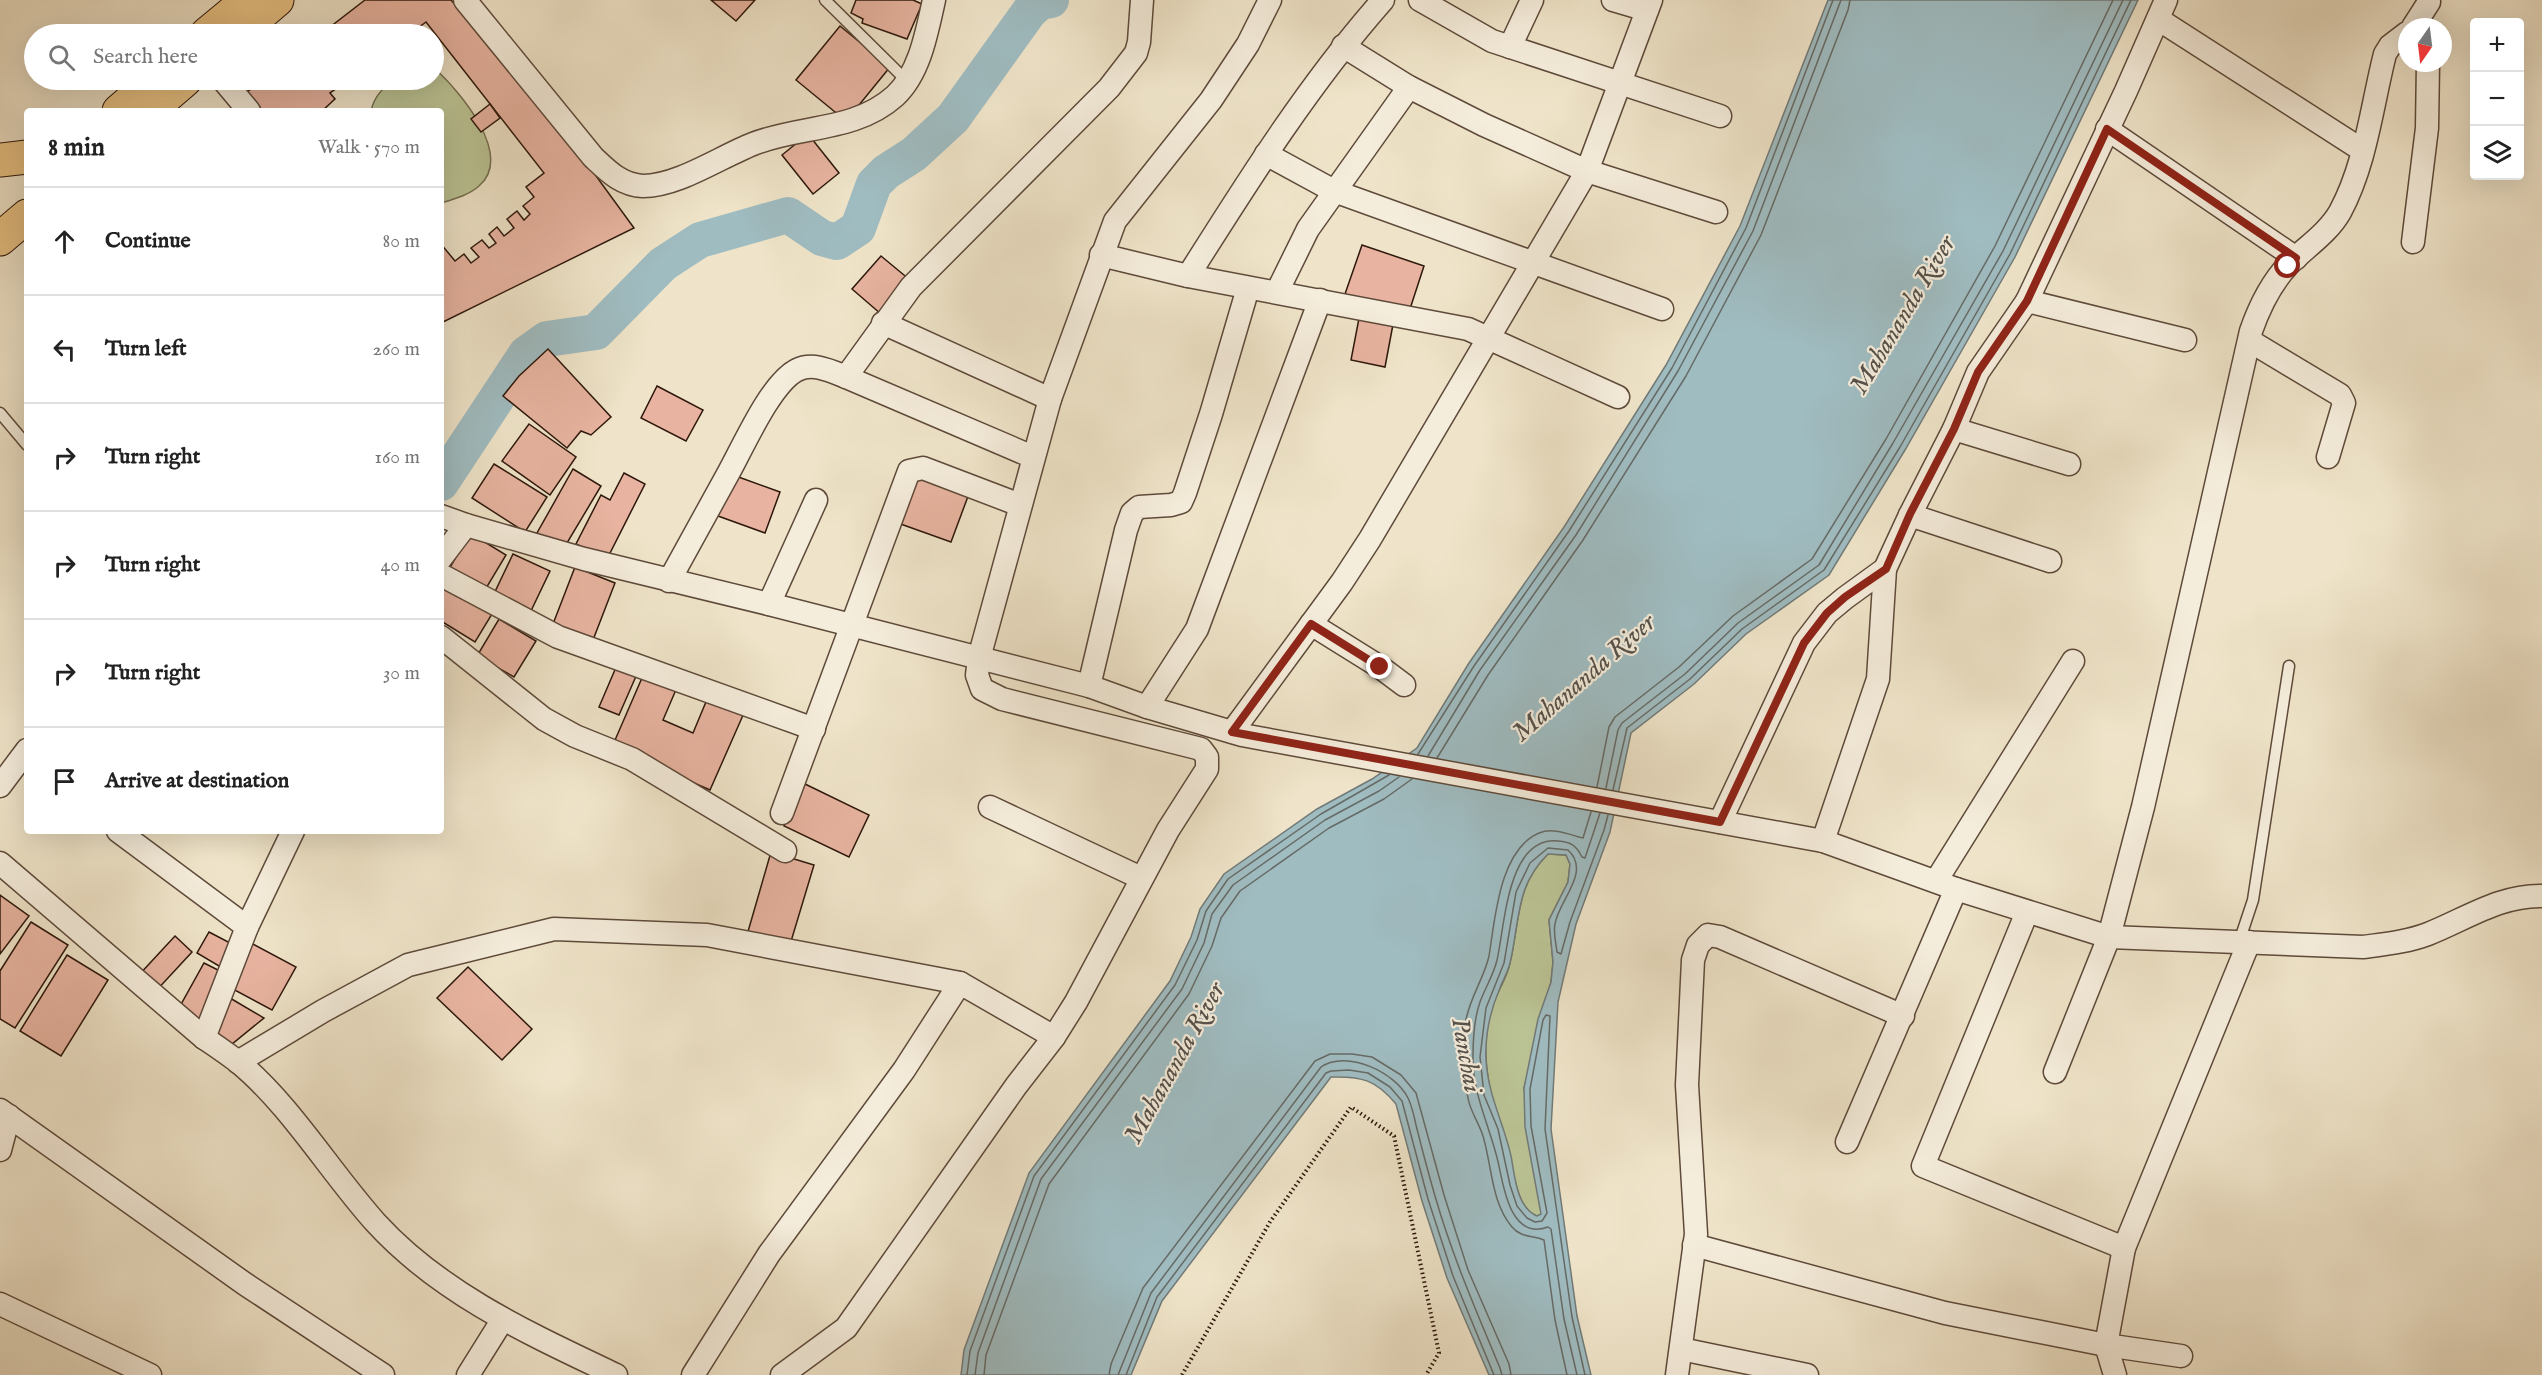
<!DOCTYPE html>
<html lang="en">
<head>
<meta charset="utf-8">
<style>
	body { margin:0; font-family:"IM FELL English",serif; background:#f6f6f6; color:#222 }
	.controls { position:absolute; right:18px; top:18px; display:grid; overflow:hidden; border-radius:6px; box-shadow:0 6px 24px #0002 }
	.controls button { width:54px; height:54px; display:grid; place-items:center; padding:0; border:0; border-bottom:2px solid #e0e0e0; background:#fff; color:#222; font:30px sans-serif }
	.compass { position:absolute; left:2398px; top:18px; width:54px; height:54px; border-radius:50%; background:#fff; box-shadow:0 6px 24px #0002; rotate:194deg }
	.stop { position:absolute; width:18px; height:18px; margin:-14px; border:4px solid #8f2418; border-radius:50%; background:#fff }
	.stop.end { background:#8f2418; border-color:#fff; box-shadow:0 2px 6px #0008 }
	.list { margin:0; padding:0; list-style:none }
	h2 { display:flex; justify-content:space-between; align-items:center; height:78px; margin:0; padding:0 24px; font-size:26px }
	h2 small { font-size:20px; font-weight:400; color:#767676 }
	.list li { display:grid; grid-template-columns:39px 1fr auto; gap:18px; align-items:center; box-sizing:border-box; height:108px; padding:0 24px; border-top:2px solid #e0e0e0 }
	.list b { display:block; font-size:22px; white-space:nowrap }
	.list em { font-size:20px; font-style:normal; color:#767676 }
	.icon { flex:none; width:33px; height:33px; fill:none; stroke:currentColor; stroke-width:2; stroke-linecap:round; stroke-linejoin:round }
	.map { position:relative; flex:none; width:2542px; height:1375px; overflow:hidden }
	.search { position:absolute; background:#fff; box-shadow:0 6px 24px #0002; left:24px; top:24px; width:420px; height:66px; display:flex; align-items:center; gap:15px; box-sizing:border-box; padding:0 21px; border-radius:33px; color:#767676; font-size:22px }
	.panel { position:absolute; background:#fff; box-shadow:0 6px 24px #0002; left:24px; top:108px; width:420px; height:726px; border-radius:6px }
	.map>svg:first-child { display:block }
	.green { fill:#bbc495; stroke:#746e50; stroke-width:1.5 }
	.water { fill:#9fbcc1; stroke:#717a78; stroke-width:1.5; fill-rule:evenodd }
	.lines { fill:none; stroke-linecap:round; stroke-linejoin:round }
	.shore { stroke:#666a66; stroke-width:1.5 }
	.river { stroke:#9fbcc1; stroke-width:36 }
	.building { fill:#e8b4a1; stroke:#2d170b; stroke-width:1.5 }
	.lane-casing { stroke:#5e4a3a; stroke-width:13 }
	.street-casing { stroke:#5e4a3a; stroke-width:25 }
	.primary-casing { stroke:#2d170b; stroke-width:35 }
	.path { stroke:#2d170b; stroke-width:4; stroke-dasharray:1.5 3; stroke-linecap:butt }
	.lane { stroke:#f5eddc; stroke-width:10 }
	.street { stroke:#f5eddc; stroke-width:22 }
	.primary { stroke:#e8c284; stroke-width:33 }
	.route { stroke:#8f2418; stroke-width:8 }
	.labels { text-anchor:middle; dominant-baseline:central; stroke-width:4.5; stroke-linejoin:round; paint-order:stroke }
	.water-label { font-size:26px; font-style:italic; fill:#55514b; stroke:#f5eddc }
</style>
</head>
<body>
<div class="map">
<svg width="2542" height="1375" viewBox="0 0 2542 1375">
	<rect width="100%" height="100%" fill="#efe4c9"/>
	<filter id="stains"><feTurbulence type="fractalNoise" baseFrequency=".00333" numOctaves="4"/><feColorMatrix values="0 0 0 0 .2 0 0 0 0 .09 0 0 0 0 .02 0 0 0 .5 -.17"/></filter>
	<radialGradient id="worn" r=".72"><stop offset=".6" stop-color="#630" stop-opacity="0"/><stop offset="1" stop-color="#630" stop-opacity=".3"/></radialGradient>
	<g class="green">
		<path d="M434,68C458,89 515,155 479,186C469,195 454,199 441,203V111H371C374,97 382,89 393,80H434Z"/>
		<path d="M1548,854L1566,855L1570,864L1568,882L1549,920L1553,962L1551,982L1524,1088L1542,1215L1536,1216C1519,1208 1516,1183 1511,1165C1496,1115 1476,1062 1491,1009C1496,993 1507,979 1510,963C1520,921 1515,886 1548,854Z"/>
	</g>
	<path class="water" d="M1828,0H2138L2015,257L1905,450L1829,575L1746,634L1694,684L1631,733L1610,832L1576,924L1558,1002L1551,1129L1577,1316L1591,1375H1489L1447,1278L1422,1201L1396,1104C1376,1080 1362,1076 1331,1077L1162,1301L1131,1375H961L964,1350L1029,1173L1170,981L1191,937L1200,909L1224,874L1317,809L1372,779L1417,748L1469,663L1564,527L1666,365L1740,226ZM1548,854L1566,855L1570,864L1568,882L1549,920L1553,962L1551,982L1538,1019L1524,1088L1525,1127L1541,1214L1537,1216C1516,1207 1515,1176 1511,1156C1503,1121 1488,1096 1486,1059C1485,1034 1490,1011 1500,988C1503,980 1508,972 1510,963C1520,921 1515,886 1548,854Z"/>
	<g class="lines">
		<g class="shore">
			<path d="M1418,754L1474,666L1569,531L1672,368L1746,228L1833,0"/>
			<path d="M1428,756L1480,670L1576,535L1678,371L1753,231L1841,0"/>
			<path d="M1437,758L1488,675L1583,540L1686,376L1761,235L1848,10L1850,0"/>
			<path d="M1597,787L1609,727L1615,717L1679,667L1733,616L1812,559L1886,439L1995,246L2113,0"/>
			<path d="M1606,788L1618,730L1622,723L1685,674L1738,623L1819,565L1893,443L2003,251L2123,0"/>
			<path d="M1613,790L1627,728L1690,679L1742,629L1824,570L1900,447L2010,254L2131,0"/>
			<path d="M967,1375L970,1351L1034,1176L1175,985L1197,940L1206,911L1228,879L1321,814L1389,775"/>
			<path d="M975,1375L978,1353L1041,1179L1182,989L1204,943L1212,914L1233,885L1325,820L1379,791L1399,777"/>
			<path d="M984,1375L986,1355L1049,1184L1189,994L1212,946L1221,918L1240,891L1329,828L1384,799L1412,779"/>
			<path d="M1109,1375L1111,1364L1143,1288L1315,1061L1330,1054H1352L1372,1057L1401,1075L1416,1093L1444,1195L1468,1270L1509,1364L1511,1375"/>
			<path d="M1118,1375L1151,1293L1321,1067C1347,1049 1396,1073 1408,1098C1412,1106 1414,1116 1416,1125C1422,1149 1428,1172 1435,1196C1452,1255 1476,1311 1500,1368L1502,1375"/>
			<path d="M1126,1375L1157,1297L1326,1073L1331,1071L1349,1070L1368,1073L1390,1087L1402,1101L1428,1199L1453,1276L1494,1375"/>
			<path d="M1567,1375L1555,1320L1544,1240C1533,1235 1521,1238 1512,1227C1491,1202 1492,1166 1483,1136C1479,1123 1470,1111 1468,1098C1463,1074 1463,1048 1465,1025C1468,1000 1484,979 1489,956C1495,920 1499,850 1539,833C1554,827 1570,835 1583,838L1591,812"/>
			<path d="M1577,1375L1564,1319L1551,1229L1548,1227C1512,1240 1504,1191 1499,1166C1491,1128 1472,1095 1473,1056C1473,1038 1474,1019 1480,1002C1485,988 1494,974 1497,960C1505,926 1507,836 1558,841C1571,842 1576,845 1582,857L1585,858L1600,813"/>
			<path d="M1585,1375L1572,1317L1545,1129L1550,1016L1546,1015L1543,1020L1530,1089L1531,1126L1547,1213L1542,1221L1535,1222L1527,1218L1517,1206L1510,1185L1498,1129L1484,1095L1480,1057L1486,1008L1504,963L1516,892L1530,863L1548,848L1568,850C1592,872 1558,901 1555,924C1553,933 1556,943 1557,952L1561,954L1570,922L1604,830L1608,815"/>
		</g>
		<path class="river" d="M441,483L526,354L547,339L596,332L663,264L700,240L788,215L822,238L837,242L858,228L874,184L886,172L914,154L953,118L1029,12L1040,2L1051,0"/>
	</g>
	<g class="building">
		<path d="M365,0H451L548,110L634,228L441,323V244L455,261L464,254L471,263L479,257L471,248L482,240L489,248L496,243L489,234L497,227L504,236L514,228L507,219L517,211L524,220L530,214L523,206L534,197L526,187L544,173L426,22L410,34H321Z"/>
		<path d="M711,0H755L736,21Z"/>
		<path d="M856,0H913L922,4L907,39L862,23L863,19L851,13Z"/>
		<path d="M840,26L890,67L846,121L796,80Z"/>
		<path d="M263,80H330L337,88L330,93L335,99L322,111H257L243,95Z"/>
		<path d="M490,104L500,118L481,132L471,119Z"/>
		<path d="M808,134L839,173L813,194L782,155Z"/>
		<path d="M1362,245L1424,266L1408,315L1345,294Z"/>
		<path d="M881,256L910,280L881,314L852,289Z"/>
		<path d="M1360,313L1394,319L1385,367L1351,360Z"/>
		<path d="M548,349L611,417L591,435L581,431L567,448L503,396L519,376Z"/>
		<path d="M657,386L703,410L686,441L641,418Z"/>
		<path d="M529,424L576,457L550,495L502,461Z"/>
		<path d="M494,464L547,497L525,532L472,498Z"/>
		<path d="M573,469L601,486L564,548L537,533Z"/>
		<path d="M914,471L970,491L951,542L895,522Z"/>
		<path d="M624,473L645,484L607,559L576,544L601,495L610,500Z"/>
		<path d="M733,475L780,492L765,533L718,516Z"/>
		<path d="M470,533L506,555L485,590L449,569Z"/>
		<path d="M513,554L550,571L529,615L492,598Z"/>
		<path d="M575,567L615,583L593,640L553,624Z"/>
		<path d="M441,583L492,614L475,642L441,621Z"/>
		<path d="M499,619L536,641L514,677L477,656Z"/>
		<path d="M617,665L637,674L619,715L599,707Z"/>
		<path d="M645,671L678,685L663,720L693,733L708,697L744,713L710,790L612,747Z"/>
		<path d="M805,784L869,815L849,857L784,826Z"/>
		<path d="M771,852L814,865L789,948L747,935Z"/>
		<path d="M0,895L29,916L0,954Z"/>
		<path d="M31,922L68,945L15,1028L0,1019V971Z"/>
		<path d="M209,932L236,946L224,969L197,953Z"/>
		<path d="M175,936L192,952L155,992L138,976Z"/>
		<path d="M253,944L296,967L272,1010L229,987Z"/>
		<path d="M67,955L108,980L61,1056L20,1031Z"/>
		<path d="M204,963L226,974L200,1020L179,1008Z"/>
		<path d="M468,967L532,1029L502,1060L437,998Z"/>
		<path d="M230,998L264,1018L232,1044L210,1031Z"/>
	</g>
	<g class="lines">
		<g class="lane-casing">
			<g id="lane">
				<path d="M825,0L907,81"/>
				<path d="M0,413L27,445"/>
				<path d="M2239,942L2253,900L2289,666"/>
			</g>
		</g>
		<g class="street-casing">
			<g id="street">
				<path d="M465,0L593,157C608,171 621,185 643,186C678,186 720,157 753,144C800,125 855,132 895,96C920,73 927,31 934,0"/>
				<path d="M1420,0L1492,41L1720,116"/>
				<path d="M1613,0L1647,10"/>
				<path d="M2158,19L2362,150"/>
				<path d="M2413,27L2429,2"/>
				<path d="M1343,46L1409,87L1484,125L1587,171L1716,212"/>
				<path d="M1510,47L1532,0"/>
				<path d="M223,80L249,111"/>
				<path d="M2107,129L2296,258"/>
				<path d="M1266,154L1334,191L1662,309"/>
				<path d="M2413,242L2427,128L2428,63"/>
				<path d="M1101,255L1188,276L1468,329L1618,397"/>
				<path d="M1188,276C1248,181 1308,85 1383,0"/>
				<path d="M1277,292L1308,229L1409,87"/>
				<path d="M2027,301L2185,340"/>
				<path d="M883,323L1050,399"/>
				<path d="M2250,341L2340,395L2344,403L2328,457"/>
				<path d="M846,377L911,287L1109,88L1136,53L1139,42L1142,0"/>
				<path d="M1954,429L2069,464"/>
				<path d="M1910,515L2050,561"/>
				<path d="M441,516L466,525L584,559L769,604L1089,686L1147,707L1242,735L1823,841L1956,889L2109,937L2363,947C2385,944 2407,942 2428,934C2466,919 2500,895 2542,896"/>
				<path d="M441,558L466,525"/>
				<path d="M441,575L558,637L814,729"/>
				<path d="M669,581C689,544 709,508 729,472C744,445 771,383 797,370C813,362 831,371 846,377L1033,457"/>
				<path d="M769,604L816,500"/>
				<path d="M1311,624L1380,667L1404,685"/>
				<path d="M441,637L544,719L575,736L632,759L785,851"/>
				<path d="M1089,686L1126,530L1132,513L1139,507L1171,505L1181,502L1185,493L1211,414L1248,288"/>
				<path d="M1147,707L1197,629L1320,300"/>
				<path d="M1232,732L1342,582L1370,539L1587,171L1651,0"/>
				<path d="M0,786L27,750"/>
				<path d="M990,807L1141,878"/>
				<path d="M782,813L909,471L923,468L1020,505"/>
				<path d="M1720,822L1804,643L1827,613L1845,598L1885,569L1910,515L1954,429L1978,372L2027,301L2126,91L2166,0"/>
				<path d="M118,831L247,927"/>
				<path d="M1823,841L1878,679L1885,569"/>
				<path d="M0,863L204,1038C215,1045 226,1053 237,1061C290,1104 330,1172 376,1223C441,1294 530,1334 616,1375"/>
				<path d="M1936,881L2073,661"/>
				<path d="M2027,912L1923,1166L2124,1248L2249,942"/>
				<path d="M204,1038L247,927L293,831"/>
				<path d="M238,1062L323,1011L408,965L554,929L707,935L960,983L1054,1037"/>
				<path d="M2055,1072L2109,937L2143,807L2251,331C2259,308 2272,282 2289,264C2306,247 2328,233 2340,212C2366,164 2372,105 2385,54L2390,46L2407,33"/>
				<path d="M0,1110L245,1284L383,1375"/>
				<path d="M1847,1142L1956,889"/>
				<path d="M0,1150L9,1116"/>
				<path d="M1694,1245L1945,1313L2106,1345L2115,1375"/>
				<path d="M2124,1248L2106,1345L2181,1356"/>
				<path d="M0,1304L150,1375"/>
				<path d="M1681,1349L1807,1375"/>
				<path d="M468,1375L503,1319"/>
				<path d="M693,1375L769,1254L904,1070L960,983"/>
				<path d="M782,1375L846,1328L1016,1086L1054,1037L1076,1002L1168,830L1207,769V757L1201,749L1002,699L982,689L977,675L979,658L1050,399L1115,221L1211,100L1248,44L1270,0"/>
				<path d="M1677,1375L1696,1234L1687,1085L1693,960L1698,945L1708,935L1720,937L1903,1016"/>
			</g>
		</g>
		<g class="primary-casing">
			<g id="primary">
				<path d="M207,34L248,0"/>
				<path d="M237,34L277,0"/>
				<path d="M119,111L155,80"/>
				<path d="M149,111L185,80"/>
				<path d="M0,160L27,157"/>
				<path d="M0,239L27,216"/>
			</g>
		</g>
		<path class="path" d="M1182,1375L1270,1222L1351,1107L1394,1136L1439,1353L1426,1375"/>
		<use href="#lane" class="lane"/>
		<use href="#street" class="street"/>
		<use href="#primary" class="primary"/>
	</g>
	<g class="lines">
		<path class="route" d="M1380,667L1311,624L1232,732L1720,822L1804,643L1827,613L1845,597L1886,569L1910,514L1954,429L1978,372L2027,301L2107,129L2296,258L2288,266"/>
	</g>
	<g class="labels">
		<g class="water-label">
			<text transform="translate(1903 315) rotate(-59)">Mahananda River</text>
			<text transform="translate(1584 678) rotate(-41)">Mahananda River</text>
			<text transform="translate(1466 1055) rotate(80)">Panchai</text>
			<text transform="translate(1175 1063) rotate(-61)">Mahananda River</text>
		</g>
	</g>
	<rect width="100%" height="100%" filter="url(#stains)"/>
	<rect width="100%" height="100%" fill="url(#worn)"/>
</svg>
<div class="controls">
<button>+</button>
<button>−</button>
<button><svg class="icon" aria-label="layers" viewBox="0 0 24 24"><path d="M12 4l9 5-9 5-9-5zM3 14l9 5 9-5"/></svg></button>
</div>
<svg class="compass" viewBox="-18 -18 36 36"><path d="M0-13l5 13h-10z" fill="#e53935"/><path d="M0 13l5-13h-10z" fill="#767676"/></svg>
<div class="stop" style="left:2288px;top:266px"></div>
<div class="stop end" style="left:1380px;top:667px"></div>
<div class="search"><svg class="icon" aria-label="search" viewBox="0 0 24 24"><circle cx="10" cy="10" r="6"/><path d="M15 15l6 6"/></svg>Search here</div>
<section class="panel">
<h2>8 min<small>Walk · 570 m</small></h2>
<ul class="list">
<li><svg class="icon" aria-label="ahead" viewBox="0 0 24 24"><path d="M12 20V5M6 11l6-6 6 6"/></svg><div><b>Continue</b></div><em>80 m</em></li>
<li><svg class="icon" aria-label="left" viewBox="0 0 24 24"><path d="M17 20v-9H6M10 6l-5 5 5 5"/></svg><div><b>Turn left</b></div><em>260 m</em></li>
<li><svg class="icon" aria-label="right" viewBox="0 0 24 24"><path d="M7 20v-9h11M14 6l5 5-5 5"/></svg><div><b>Turn right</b></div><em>160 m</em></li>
<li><svg class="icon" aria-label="right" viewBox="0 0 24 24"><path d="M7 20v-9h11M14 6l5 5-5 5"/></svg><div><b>Turn right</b></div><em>40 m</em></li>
<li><svg class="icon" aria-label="right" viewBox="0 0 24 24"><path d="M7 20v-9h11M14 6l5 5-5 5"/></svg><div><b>Turn right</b></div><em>30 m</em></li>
<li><svg class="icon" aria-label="arrive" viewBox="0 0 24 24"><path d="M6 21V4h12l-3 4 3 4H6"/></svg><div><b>Arrive at destination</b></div></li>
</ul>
</section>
</div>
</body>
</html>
